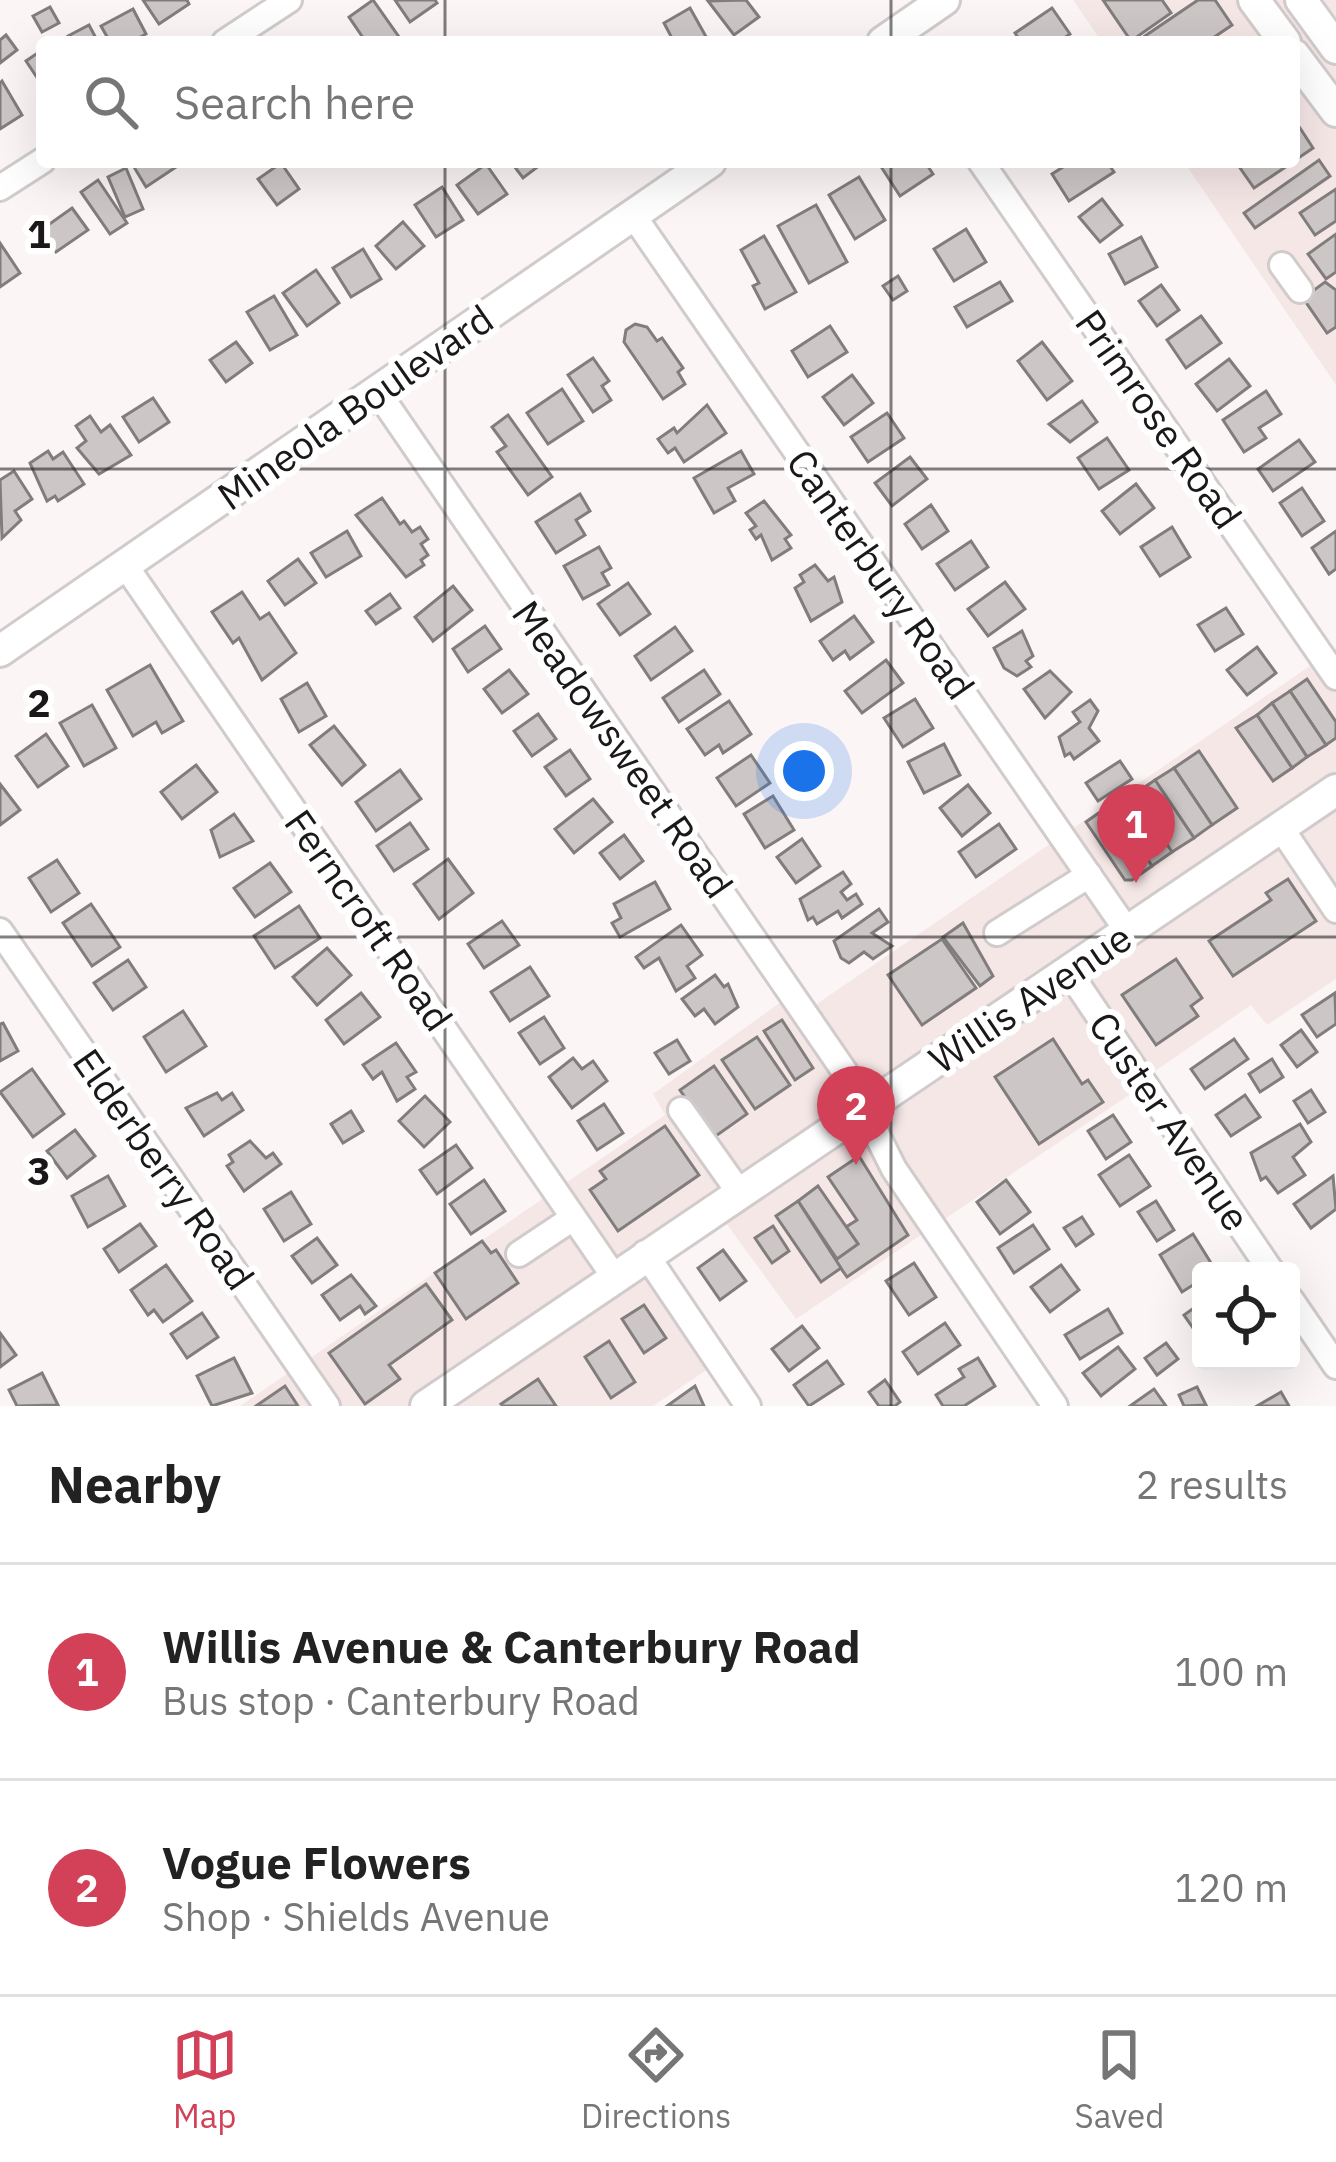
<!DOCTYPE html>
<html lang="en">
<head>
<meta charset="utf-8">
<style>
	body { margin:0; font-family:"IBM Plex Sans",sans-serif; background:#f6f6f6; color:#222 }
	.controls { position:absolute; right:36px; bottom:36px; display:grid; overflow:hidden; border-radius:12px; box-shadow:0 12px 48px #0002 }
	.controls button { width:108px; height:108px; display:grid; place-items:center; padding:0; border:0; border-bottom:3px solid #e0e0e0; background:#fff; color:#222; font:60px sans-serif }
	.you { position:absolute; left:804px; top:771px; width:42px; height:42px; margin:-30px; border:9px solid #fff; border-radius:50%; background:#1a73e8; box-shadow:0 0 0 18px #1a73e833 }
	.badge { display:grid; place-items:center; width:78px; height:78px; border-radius:50%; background:#d24158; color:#fff; font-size:39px; font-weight:700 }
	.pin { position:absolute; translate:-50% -99px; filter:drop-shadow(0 3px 6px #0008) }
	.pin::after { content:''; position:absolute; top:63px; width:42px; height:36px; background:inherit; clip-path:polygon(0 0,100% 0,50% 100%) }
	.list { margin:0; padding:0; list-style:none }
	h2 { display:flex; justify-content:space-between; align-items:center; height:156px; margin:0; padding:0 48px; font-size:51px }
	h2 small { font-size:39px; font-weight:400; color:#767676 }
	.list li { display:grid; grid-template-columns:78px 1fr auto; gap:36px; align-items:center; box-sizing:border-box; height:216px; padding:0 48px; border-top:3px solid #e0e0e0 }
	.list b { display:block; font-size:45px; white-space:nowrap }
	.list p { margin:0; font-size:39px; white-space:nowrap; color:#767676 }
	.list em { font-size:39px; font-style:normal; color:#767676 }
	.icon { flex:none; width:66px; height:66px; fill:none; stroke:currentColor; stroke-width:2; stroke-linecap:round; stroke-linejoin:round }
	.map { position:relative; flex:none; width:1336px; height:1406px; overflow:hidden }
	.search { position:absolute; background:#fff; box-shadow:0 12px 48px #0002; left:36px; right:36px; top:36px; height:132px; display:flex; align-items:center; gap:30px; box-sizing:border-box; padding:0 42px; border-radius:12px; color:#767676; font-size:45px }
	.sheet { height:588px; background:#fff }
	nav { display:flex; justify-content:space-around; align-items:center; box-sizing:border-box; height:168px; border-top:3px solid #e0e0e0; background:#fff; font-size:33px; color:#767676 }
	nav a { display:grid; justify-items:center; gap:6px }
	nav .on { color:#d24158 }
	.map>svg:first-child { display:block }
	.built { fill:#f6e7e7 }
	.building { fill:#ccc6c6; stroke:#827d7d; stroke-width:3 }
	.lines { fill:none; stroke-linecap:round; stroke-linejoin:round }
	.minor-casing { stroke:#d1cbcb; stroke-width:30 }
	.major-casing { stroke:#d1cbcb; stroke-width:36 }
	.minor { stroke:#fff; stroke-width:24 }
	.major { stroke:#fff; stroke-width:30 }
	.grid { fill:none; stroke:#1a1818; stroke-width:3; stroke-opacity:0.55 }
	.labels { text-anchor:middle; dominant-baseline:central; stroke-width:12; stroke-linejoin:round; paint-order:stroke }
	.street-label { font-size:39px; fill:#1a1818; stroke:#fff }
	.grid-label { font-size:39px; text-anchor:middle; font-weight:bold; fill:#1a1818; stroke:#fff; stroke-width:12; stroke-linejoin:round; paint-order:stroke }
</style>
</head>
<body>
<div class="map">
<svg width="1336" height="1406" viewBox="0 0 1336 1406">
	<rect width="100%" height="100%" fill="#fcf5f5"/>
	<g class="built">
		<path d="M1073,0H1336V385L1184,162H1294V42H1102Z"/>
		<path d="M1336,648V979L1267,1025L1251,1005L1145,1078L1147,1083L796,1319L715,1208L648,1253L717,1363L653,1406H240L665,1115L653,1094L792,994L805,1012Z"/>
	</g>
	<g class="building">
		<path d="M143,0H187L189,4L159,24Z"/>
		<path d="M373,0L399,37L392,42H366L349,17Z"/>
		<path d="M395,0H435L437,3L410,22Z"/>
		<path d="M746,0L759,17L734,35L708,1Z"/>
		<path d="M1103,0H1162L1171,13L1131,41Z"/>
		<path d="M1198,0H1215L1232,25L1207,42H1149L1145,36Z"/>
		<path d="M50,7L59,23L42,32L33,16Z"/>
		<path d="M690,8L709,42H674L664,23Z"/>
		<path d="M1052,8L1070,34L1058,42H1021L1015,33Z"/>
		<path d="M133,9L146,34L131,42H110L101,26Z"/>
		<path d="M89,25L98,42H72L68,36Z"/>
		<path d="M6,35L17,50L0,63V40Z"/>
		<path d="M42,50V85L26,61Z"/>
		<path d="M2,81L22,115L0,129V83Z"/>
		<path d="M1300,128L1313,148L1294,161V131Z"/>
		<path d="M1319,160L1330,176L1255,228L1244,213Z"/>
		<path d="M131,162H173L176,167L146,187Z"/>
		<path d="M511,162H544L523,178Z"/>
		<path d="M878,162H925L933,174L900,196Z"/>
		<path d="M1071,162H1107L1114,172L1069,201L1052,174Z"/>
		<path d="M1249,162H1293L1254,188L1240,168Z"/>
		<path d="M281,163L299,189L277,205L258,179Z"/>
		<path d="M486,164L507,194L478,214L457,185Z"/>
		<path d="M126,168L143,209L125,217L108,177Z"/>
		<path d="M859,177L885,220L855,239L829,195Z"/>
		<path d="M98,180L127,223L110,234L81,192Z"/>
		<path d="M442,187L463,220L436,237L415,205Z"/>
		<path d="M1336,189V221L1315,235L1300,213Z"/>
		<path d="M1102,199L1122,225L1100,242L1079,217Z"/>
		<path d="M816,205L847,262L809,283L778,226Z"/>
		<path d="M72,208L88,230L56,252L41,230Z"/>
		<path d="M403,222L424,246L396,269L376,246Z"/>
		<path d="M966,229L986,262L954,281L934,249Z"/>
		<path d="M1336,234V272L1326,279L1308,254Z"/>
		<path d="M764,236L796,292L765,309L753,286L759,283L741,250Z"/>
		<path d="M1141,237L1157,267L1125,284L1109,254Z"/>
		<path d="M0,243L20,273L0,287Z"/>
		<path d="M363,249L381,279L351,297L333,268Z"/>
		<path d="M316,270L339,303L307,326L283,293Z"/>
		<path d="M898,276L907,291L893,300L883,286Z"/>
		<path d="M1000,282L1012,301L967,327L955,307Z"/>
		<path d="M1325,282L1336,290V327L1327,333L1303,298Z"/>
		<path d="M1161,285L1179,310L1157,326L1139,301Z"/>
		<path d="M274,296L297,335L270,350L247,312Z"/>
		<path d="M1201,316L1221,343L1186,368L1167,340Z"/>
		<path d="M635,324L647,327L657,341L662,338L683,368L678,372L685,384L663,399L624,342L626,330Z"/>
		<path d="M830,326L847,352L808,377L792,351Z"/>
		<path d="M236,342L252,363L226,382L210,360Z"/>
		<path d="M1042,342L1072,381L1047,400L1018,361Z"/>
		<path d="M593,358L609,381L602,386L611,400L593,412L568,375Z"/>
		<path d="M1229,359L1250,386L1217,411L1196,384Z"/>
		<path d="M852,375L873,403L844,425L823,397Z"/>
		<path d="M562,389L583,421L548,444L527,413Z"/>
		<path d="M1266,391L1281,414L1259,428L1266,438L1244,452L1223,420Z"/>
		<path d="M153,398L169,422L139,442L123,417Z"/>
		<path d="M1082,401L1097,422L1070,442L1049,424Z"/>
		<path d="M707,405L726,433L684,462L675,448L668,453L658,439L674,428L677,433Z"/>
		<path d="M887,413L904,438L868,462L851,437Z"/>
		<path d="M508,415L552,477L528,495L497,452L506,446L492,427Z"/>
		<path d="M90,416L101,432L110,425L131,455L99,474L77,448L86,441L76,426Z"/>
		<path d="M1107,438L1129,470L1099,489L1078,458Z"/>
		<path d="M1299,440L1315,462L1273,491L1258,469Z"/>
		<path d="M48,451L53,459L63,452L84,484L58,501L55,496L47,501L30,463Z"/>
		<path d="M741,451L754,474L728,488L735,501L714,513L694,478Z"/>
		<path d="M910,457L927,479L892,506L875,483Z"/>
		<path d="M14,471L32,499L15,511L21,520L2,538L0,480Z"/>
		<path d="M1136,484L1154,508L1120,534L1102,511Z"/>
		<path d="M1302,488L1324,521L1302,536L1280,503Z"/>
		<path d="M580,494L590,511L576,520L585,535L556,553L536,522Z"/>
		<path d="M382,498L400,524L404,521L412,532L420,527L428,539L421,544L428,555L421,560L424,565L406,577L356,515Z"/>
		<path d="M764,501L791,535L785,539L791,548L772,560L761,535L756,539L750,530L756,526L746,513Z"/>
		<path d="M931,505L948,531L922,549L905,524Z"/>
		<path d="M1172,527L1190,557L1160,576L1141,547Z"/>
		<path d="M347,531L361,556L326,577L311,553Z"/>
		<path d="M1336,531V569L1329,574L1312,548Z"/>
		<path d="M971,541L988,567L955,590L937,564Z"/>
		<path d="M599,547L611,568L602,573L609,585L583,599L564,566Z"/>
		<path d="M298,559L316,583L285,605L268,581Z"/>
		<path d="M815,565L828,581L834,577L842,602L811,621L795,588L804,582L800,575Z"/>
		<path d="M1005,582L1025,609L988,636L968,609Z"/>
		<path d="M628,583L650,614L620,635L598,604Z"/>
		<path d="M453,586L472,610L433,641L415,617Z"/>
		<path d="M242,592L260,619L269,613L296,653L262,680L239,638L233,643L212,612Z"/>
		<path d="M390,594L400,608L376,624L366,611Z"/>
		<path d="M1226,608L1243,634L1215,651L1198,625Z"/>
		<path d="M854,616L873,642L850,659L845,651L833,660L820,641Z"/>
		<path d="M485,626L501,649L468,672L453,649Z"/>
		<path d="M675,627L692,651L651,680L635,656Z"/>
		<path d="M1022,631L1033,656L1026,661L1031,667L1017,676L1004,668L994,648Z"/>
		<path d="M1257,647L1276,673L1247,695L1227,670Z"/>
		<path d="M886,660L903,683L862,713L845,691Z"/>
		<path d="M150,665L183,721L162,733L156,722L133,736L107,690Z"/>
		<path d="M509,670L528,694L502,713L484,689Z"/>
		<path d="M704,670L720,694L679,722L663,698Z"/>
		<path d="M1050,671L1071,692L1045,718L1024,689Z"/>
		<path d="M1307,679L1336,722V738L1326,745L1290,691Z"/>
		<path d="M307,683L326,716L299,732L281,699Z"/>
		<path d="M1290,691L1326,745L1307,757L1272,703Z"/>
		<path d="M915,699L933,728L903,747L884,718Z"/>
		<path d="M1090,700L1098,711L1089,728L1099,741L1074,759L1070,753L1065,756L1059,737L1080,722L1073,712Z"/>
		<path d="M729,701L751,734L723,753L719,745L705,755L687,729Z"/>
		<path d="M1272,703L1307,757L1292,768L1257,715Z"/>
		<path d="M92,705L116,748L84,766L60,723Z"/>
		<path d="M538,714L556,739L532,756L514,731Z"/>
		<path d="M1257,715L1292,768L1273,781L1236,728Z"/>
		<path d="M334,726L365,765L342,785L310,745Z"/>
		<path d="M46,734L68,766L38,787L16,756Z"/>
		<path d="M944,744L960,775L924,793L908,762Z"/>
		<path d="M570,750L590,779L566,796L545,767Z"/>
		<path d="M1199,751L1237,808L1212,825L1174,768Z"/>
		<path d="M751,755L770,783L736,806L717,778Z"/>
		<path d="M1120,761L1132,779L1098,801L1086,783Z"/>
		<path d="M196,765L217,792L182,819L161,792Z"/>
		<path d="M1174,768L1212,825L1194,838L1155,780Z"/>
		<path d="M400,770L421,799L376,831L356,802Z"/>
		<path d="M1155,780L1194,838L1172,852L1133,795Z"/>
		<path d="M0,784L20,810L0,825Z"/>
		<path d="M968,785L990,813L962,836L940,808Z"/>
		<path d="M1131,791L1172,852L1152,866L1110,805Z"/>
		<path d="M773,796L794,830L765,848L744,814Z"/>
		<path d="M593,799L612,822L574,853L555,829Z"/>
		<path d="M1110,805L1152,866L1132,880H1125L1086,822Z"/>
		<path d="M234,814L253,841L220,857L211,830Z"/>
		<path d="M410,823L428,849L394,871L377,846Z"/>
		<path d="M999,824L1016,849L976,877L959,852Z"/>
		<path d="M624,835L643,861L620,879L600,853Z"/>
		<path d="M802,839L820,866L796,883L777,857Z"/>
		<path d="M448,859L473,893L439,919L414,884Z"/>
		<path d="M57,860L79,893L51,912L29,878Z"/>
		<path d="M270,863L291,892L255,917L234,888Z"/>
		<path d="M843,872L851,884L841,892L847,900L856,894L862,904L842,918L838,911L817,924L813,917L808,920L800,899Z"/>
		<path d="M1288,879L1316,921L1233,976L1209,941L1271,900L1266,893Z"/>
		<path d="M655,882L670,909L620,937L612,923L621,918L614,904Z"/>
		<path d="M91,904L120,947L92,966L63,923Z"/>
		<path d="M299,906L320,938L275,968L254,936Z"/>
		<path d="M879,909L888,922L872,933L892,946L873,959L864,952L849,963L841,958L834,941Z"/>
		<path d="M502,921L519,945L484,968L468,944Z"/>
		<path d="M963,923L993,976L980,986L943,937Z"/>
		<path d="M681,925L702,955L687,966L695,978L676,991L659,958L644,968L636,957Z"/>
		<path d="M942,939L976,988L922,1025L888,975Z"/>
		<path d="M327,948L351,975L317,1005L293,977Z"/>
		<path d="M1176,959L1202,998L1191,1006L1198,1016L1156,1045L1122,995Z"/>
		<path d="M128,960L146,987L113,1010L94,983Z"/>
		<path d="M530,967L549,996L510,1021L491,992Z"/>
		<path d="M715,975L724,987L728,984L738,1007L715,1024L704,1009L695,1016L682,999Z"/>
		<path d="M361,993L380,1017L344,1044L326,1020Z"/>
		<path d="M1335,993L1336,1024L1317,1037L1302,1015Z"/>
		<path d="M183,1011L206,1046L166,1072L144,1037Z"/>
		<path d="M544,1017L564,1048L540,1064L519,1033Z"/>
		<path d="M782,1020L813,1068L795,1080L764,1031Z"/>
		<path d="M3,1023L18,1051L0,1061V1024Z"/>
		<path d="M1301,1030L1317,1052L1297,1067L1281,1045Z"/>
		<path d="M757,1037L790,1085L755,1109L722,1060Z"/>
		<path d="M1053,1039L1082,1084L1088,1080L1103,1102L1039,1144L995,1077Z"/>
		<path d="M1234,1039L1248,1059L1205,1089L1191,1069Z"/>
		<path d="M677,1040L690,1061L669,1074L655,1053Z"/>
		<path d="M396,1043L416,1072L407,1077L415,1089L397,1101L382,1072L373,1079L363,1065Z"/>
		<path d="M573,1058L582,1069L593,1061L607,1081L572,1108L549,1077Z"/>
		<path d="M1272,1059L1283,1077L1260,1092L1249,1074Z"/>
		<path d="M714,1066L747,1114L713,1138L680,1090Z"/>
		<path d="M32,1069L64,1114L33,1137L0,1092Z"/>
		<path d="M1311,1090L1325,1112L1308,1123L1294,1101Z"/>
		<path d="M217,1093L222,1100L232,1093L243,1110L204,1136L186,1108Z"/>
		<path d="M1245,1095L1260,1117L1231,1136L1216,1115Z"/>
		<path d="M425,1096L450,1122L424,1147L399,1121Z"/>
		<path d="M604,1104L623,1133L597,1150L578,1121Z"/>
		<path d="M351,1111L363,1131L343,1143L331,1124Z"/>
		<path d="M1113,1115L1131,1142L1106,1159L1088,1131Z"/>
		<path d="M1300,1124L1311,1142L1293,1157L1305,1175L1278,1193L1266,1177L1261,1180L1251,1153Z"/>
		<path d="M665,1126L699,1175L618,1231L590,1190L606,1179L600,1171Z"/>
		<path d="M75,1130L95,1156L67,1178L47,1151Z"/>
		<path d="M250,1141L266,1158L273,1153L281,1164L244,1191L227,1166L233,1162L229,1155Z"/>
		<path d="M456,1145L472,1168L437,1194L420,1170Z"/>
		<path d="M1129,1155L1150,1186L1120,1206L1099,1175Z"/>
		<path d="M859,1156L908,1235L847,1277L835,1260L858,1244L846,1227L857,1220L828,1177Z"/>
		<path d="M108,1176L125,1206L88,1227L72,1196Z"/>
		<path d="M1333,1176L1336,1209L1311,1228L1294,1204Z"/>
		<path d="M484,1180L505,1211L471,1234L450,1204Z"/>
		<path d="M1006,1180L1030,1212L1000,1234L977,1202Z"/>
		<path d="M818,1186L858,1244L837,1259L798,1201Z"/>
		<path d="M291,1192L311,1224L284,1241L264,1209Z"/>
		<path d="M798,1201L841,1268L821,1282L776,1216Z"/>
		<path d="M1156,1201L1174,1230L1157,1241L1138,1212Z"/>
		<path d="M1082,1217L1093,1234L1076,1246L1064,1228Z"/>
		<path d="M140,1224L156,1246L119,1272L104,1249Z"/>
		<path d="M1033,1225L1049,1249L1014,1273L998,1248Z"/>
		<path d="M773,1226L789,1251L772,1263L755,1238Z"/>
		<path d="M1193,1234L1216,1271H1201V1280L1182,1292L1160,1255Z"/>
		<path d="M317,1238L337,1265L312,1283L292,1256Z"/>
		<path d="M482,1241L491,1253L496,1250L518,1283L466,1319L435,1273Z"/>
		<path d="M723,1250L746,1281L720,1300L698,1268Z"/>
		<path d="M914,1263L936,1297L909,1315L886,1281Z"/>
		<path d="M166,1265L192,1301L163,1322L154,1310L148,1315L131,1290Z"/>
		<path d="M1061,1265L1079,1290L1050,1312L1031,1287Z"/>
		<path d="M351,1275L376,1306L365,1314L360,1306L340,1320L322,1295Z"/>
		<path d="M426,1284L452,1320L389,1365L400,1379L365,1404L329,1353Z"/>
		<path d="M1201,1303V1337L1200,1338L1184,1315Z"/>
		<path d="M644,1305L666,1338L644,1353L622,1319Z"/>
		<path d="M1108,1309L1122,1333L1080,1359L1065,1335Z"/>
		<path d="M202,1313L218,1337L187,1358L171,1334Z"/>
		<path d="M945,1323L960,1345L918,1374L903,1352Z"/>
		<path d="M802,1326L819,1348L789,1371L772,1349Z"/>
		<path d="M0,1333L16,1355L0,1367Z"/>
		<path d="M609,1341L635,1382L611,1398L585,1357Z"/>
		<path d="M1166,1343L1178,1359L1157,1375L1145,1358Z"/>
		<path d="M1118,1347L1135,1369L1101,1396L1083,1373Z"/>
		<path d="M234,1358L252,1393L212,1406L197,1376Z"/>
		<path d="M978,1358L995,1386L964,1406H943L936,1395L964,1377L959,1369Z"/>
		<path d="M827,1361L843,1384L809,1406L794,1385Z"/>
		<path d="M42,1373L58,1405L17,1406L9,1390Z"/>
		<path d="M538,1379L556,1406H503L501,1404Z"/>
		<path d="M885,1380L900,1402L895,1406H879L869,1392Z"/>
		<path d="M285,1386L298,1406H256Z"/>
		<path d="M695,1386L704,1406H667Z"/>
		<path d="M1197,1387L1206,1405L1184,1406L1179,1395Z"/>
		<path d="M1154,1389L1166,1406H1130Z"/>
		<path d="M1281,1392L1289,1406H1257Z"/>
	</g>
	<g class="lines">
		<g class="minor-casing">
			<g id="minor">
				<path d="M225,42L289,0"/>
				<path d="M981,162L1336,677"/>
				<path d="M0,188L42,161"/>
				<path d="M633,215L1128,932"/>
				<path d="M1282,265L1300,290"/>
				<path d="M377,391L847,1075L894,1169L1055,1406"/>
				<path d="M125,565L613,1275"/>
				<path d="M1281,828L1336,910"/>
				<path d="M0,931L327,1406"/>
				<path d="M997,933L1089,875"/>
				<path d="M1069,972L1271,1271"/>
				<path d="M681,1110L739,1192"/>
				<path d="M645,1253L748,1406"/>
				<path d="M519,1254L573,1218"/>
				<path d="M1291,1300L1336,1366"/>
			</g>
		</g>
		<g class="major-casing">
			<g id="major">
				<path d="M1254,0L1285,42"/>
				<path d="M1301,0L1336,48"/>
				<path d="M883,42L944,0"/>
				<path d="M1294,55L1336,111"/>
				<path d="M0,651L710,162"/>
				<path d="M426,1406L1336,790"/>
			</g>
		</g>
		<use href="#minor" class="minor"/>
		<use href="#major" class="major"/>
	</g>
	<path class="grid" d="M445,0V42M891,0V42M445,162V1406M891,162V1406M0,469H1336M0,937H1336"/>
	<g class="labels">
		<g class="street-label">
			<text transform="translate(355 407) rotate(-35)">Mineola Boulevard</text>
			<text transform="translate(1159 419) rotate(55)">Primrose Road</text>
			<text transform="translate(881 574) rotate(55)">Canterbury Road</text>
			<text transform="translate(623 749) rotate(55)">Meadowsweet Road</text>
			<text transform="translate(369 920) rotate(55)">Ferncroft Road</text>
			<text transform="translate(1030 998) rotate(-34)">Willis Avenue</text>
			<text transform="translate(1170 1121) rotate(56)">Custer Avenue</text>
			<text transform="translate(164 1169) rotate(55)">Elderberry Road</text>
		</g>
	</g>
	<g class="grid-label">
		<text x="39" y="248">1</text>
		<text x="39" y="717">2</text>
		<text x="39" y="1185">3</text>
	</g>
</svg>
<div class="controls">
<button><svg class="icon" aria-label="locate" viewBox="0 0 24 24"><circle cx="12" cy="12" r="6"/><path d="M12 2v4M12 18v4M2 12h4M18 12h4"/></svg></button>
</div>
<div class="you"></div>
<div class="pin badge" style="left:1136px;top:883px">1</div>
<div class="pin badge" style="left:856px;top:1165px">2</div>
<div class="search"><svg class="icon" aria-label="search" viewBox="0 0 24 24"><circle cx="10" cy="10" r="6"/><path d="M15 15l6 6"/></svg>Search here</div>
</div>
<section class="sheet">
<h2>Nearby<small>2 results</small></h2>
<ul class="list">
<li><span class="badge">1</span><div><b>Willis Avenue &amp; Canterbury Road</b><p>Bus stop · Canterbury Road</p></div><em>100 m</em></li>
<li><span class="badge">2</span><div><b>Vogue Flowers</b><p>Shop · Shields Avenue</p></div><em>120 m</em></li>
</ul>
</section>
<nav>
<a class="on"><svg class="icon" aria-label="map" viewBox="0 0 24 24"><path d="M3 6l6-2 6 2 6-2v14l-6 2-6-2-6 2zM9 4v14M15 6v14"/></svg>Map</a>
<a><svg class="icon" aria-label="directions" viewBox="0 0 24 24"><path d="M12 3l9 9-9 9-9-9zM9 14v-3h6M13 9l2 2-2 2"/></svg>Directions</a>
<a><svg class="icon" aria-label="saved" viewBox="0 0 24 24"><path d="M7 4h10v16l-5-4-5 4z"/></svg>Saved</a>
</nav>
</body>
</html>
